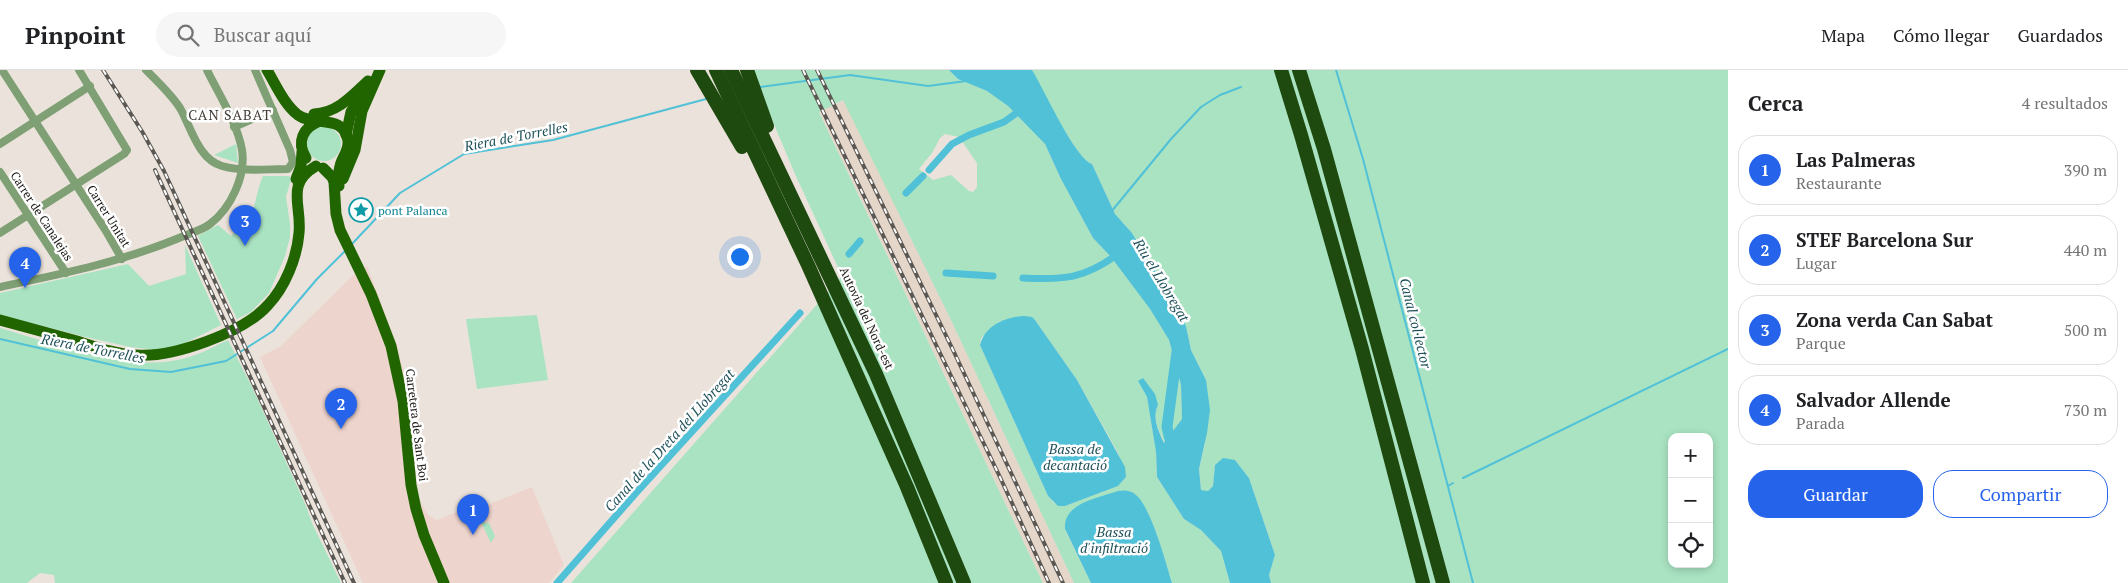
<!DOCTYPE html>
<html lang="es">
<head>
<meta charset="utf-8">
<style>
	body { margin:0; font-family:"PT Serif",serif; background:#f6f6f6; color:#202124 }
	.controls { position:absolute; right:15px; bottom:15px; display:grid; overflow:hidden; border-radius:10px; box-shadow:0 2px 8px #0003 }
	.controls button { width:45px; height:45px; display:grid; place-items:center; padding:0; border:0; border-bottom:1px solid #e0e0e0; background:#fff; color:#202124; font:25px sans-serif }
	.you { position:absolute; left:739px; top:186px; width:18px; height:18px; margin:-12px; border:4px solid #fff; border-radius:50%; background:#1a73e8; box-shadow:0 0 0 8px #1a73e833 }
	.badge { display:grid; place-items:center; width:32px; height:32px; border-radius:50%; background:#2563eb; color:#fff; font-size:16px; font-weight:700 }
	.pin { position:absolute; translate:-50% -41px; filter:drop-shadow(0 1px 2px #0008) }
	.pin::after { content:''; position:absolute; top:26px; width:18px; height:15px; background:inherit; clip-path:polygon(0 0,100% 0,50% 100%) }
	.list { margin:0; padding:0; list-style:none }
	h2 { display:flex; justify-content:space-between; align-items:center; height:65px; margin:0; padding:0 20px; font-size:21px }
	h2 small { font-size:16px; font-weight:400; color:#757577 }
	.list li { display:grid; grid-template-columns:32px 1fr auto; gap:15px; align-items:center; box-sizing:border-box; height:70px; margin:0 10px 10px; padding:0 10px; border:1px solid #e0e0e0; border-radius:20px }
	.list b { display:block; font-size:19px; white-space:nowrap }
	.list p { margin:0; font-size:16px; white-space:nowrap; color:#757577 }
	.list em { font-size:16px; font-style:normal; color:#757577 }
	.actions { display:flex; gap:10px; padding:15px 20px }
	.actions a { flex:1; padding:11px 0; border:1px solid #2563eb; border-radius:20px; text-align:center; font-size:18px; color:#2563eb }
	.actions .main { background:#2563eb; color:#fff }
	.icon { flex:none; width:28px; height:28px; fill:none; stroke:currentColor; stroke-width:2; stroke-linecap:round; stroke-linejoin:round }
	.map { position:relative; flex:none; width:1728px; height:513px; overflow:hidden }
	header { display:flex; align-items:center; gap:30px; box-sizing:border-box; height:70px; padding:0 25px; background:#fff; border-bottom:1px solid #e0e0e0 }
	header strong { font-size:24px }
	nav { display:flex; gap:28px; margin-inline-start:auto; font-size:18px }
	.search { width:350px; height:45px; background:#f6f6f6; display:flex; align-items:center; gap:12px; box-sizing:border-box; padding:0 18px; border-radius:28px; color:#757577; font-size:19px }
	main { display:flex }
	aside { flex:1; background:#fff }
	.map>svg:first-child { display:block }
	.industrial { fill:#edd4cc }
	.built { fill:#e4d6c8 }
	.green { fill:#a9e3c2; fill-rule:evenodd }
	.water { fill:#50c1d7 }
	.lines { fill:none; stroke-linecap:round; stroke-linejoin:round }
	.stream { stroke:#50c1d7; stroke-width:2 }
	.canal { stroke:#50c1d7; stroke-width:7 }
	.river { stroke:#50c1d7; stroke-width:11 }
	.street { stroke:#7ea074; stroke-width:8 }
	.primary { stroke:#216500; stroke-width:11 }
	.highway { stroke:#1e490f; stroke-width:14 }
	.rail-casing { stroke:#5b5752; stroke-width:4 }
	.rail { stroke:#fff; stroke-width:2; stroke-dasharray:5.5; stroke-linecap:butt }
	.labels { text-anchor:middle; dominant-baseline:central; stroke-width:5; stroke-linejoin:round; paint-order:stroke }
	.culture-label { font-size:12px; fill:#0d838f; stroke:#fff; text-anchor:start }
	.street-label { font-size:12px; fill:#191613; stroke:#fff }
	.neighbourhood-label { font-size:14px; letter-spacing:1px; fill:#413b34; stroke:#fff }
	.water-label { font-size:14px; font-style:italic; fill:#21525b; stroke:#fff }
</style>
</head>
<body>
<header>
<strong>Pinpoint</strong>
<div class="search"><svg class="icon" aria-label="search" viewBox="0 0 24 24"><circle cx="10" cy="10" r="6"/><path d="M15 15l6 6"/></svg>Buscar aquí</div>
<nav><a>Mapa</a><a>Cómo llegar</a><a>Guardados</a></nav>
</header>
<main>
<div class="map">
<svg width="1728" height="513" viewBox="0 0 1728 513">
	<rect width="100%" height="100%" fill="#ebe3db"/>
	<path class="industrial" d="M367,196L397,275L409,325L418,426L425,440L428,445L437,450L459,441L489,434L532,417L564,495L549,513H363L260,287L281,276L353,205Z"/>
	<path class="built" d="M844,30L950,248L1074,513H1043L819,41Z"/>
	<g class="green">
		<path d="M751,0H949L958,9L987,21L1008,36L1045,74L1061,109L1093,168L1111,187L1150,239L1169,270L1181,315L1182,349L1165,373C1159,361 1152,349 1158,335L1138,311L1147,327L1156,382L1157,407L1184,449L1201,460L1221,481L1230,513H1172C1165,491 1150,430 1130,421L1065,460L1091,513H1074L950,248L843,30L819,42L1043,513H571L842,206L795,104ZM945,64L959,67L977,93V117L973,122L969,121L951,105L933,110L919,99L932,83L940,68ZM1035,250L1077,310L1118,383L1126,407L1118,416L1065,436L1054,433L1048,426L980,275L981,268L1000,251Z"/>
		<path d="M1032,0H1728V513H1271L1269,505L1275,485L1249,408L1235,390L1215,395L1213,416L1208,421L1201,420L1199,399L1205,374L1206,310L1191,280L1186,256L1171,227L1132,163L1115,144L1092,94C1074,87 1043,20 1032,0ZM1672,367H1709V494H1672Z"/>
		<circle cx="324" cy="74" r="17"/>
		<path d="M236,74L238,93L214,85Z"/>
		<path d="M263,106H289L291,109L286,127L290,154V167L285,186L269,223L251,242L237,249L198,166L218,155L231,166C239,157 253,146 255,133C257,124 259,115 263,106Z"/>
		<path d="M185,175L221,255L183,274L156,280L130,277L86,267L0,245V223L128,194L149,216L186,204Z"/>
		<path d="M537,245L548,310L477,319L466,249Z"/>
		<path d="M0,258C57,274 128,304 186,288C201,284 215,276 228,270L251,315L306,436L312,453L341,513H55L54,505L40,503L27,513H0Z"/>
		<path d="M481,452L489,453L495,466L491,473Z"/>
	</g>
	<g class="water">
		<path d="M949,0H1032C1044,19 1074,87 1092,94L1115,144L1132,163L1171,227L1186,256L1191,280L1206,310L1210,340L1207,363L1199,399L1201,420L1208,421L1213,416L1215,395L1223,388L1235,390L1249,408L1275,485L1269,505L1271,513H1230L1221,481L1201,460L1184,449L1157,407L1156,382L1147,327L1138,311L1143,308L1155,324L1158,335C1152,348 1158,360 1164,373L1182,349L1181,315L1169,270L1150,239L1111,187L1093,168L1061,109L1045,74L1008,36L987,21L958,9Z"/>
		<path d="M1024,246L1032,247L1035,250L1077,310L1125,397L1126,407L1118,416L1065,436H1058L1048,426L980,275C985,255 1006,247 1024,246Z"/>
		<path d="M1118,421C1124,420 1131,420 1136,425C1151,437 1166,493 1172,513H1091L1065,459C1063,433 1098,428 1118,421Z"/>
	</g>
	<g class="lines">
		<g class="stream">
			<path d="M1336,0L1363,89L1473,513"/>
			<path d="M760,17L850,5L928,16L966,11"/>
			<path d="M1111,142L1171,69L1201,37L1220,25L1241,17"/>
			<path d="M351,175L400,123L464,84L553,70L706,29"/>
			<path d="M0,269L130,299L171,302L226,291L273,261L317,209L346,180"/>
			<path d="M1463,408L1728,279"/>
			<path d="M1448,416L1453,413"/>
		</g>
		<g class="canal">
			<path d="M929,100L952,74L969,65L1004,52L1022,39"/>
			<path d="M906,123L923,106"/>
			<path d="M849,184L860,171"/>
			<path d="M946,203L993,206"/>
			<path d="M1023,208C1064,210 1084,209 1118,184"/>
			<path d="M557,513L636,423L800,243"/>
		</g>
		<path class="river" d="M1173,382L1167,357L1177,282"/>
		<g class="street">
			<path d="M2,0L106,161L122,189"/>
			<path d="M146,0C158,12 171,24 180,38C191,57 198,89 222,96C243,102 266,99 288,99L293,92L290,80L255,0"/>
			<path d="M234,57L273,40"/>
			<path d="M0,74L90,16"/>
			<path d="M0,102L66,203"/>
			<path d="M0,163L124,84L127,80L79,0"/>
			<path d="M0,217C61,204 121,192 179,168C189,163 201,161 210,154C231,138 246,106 242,80C237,52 219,25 207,0"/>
		</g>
		<g class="primary">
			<path d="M267,0C276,15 284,34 298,45C314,57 344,43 348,71C349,81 342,87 340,96C338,103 338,109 339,116"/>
			<path d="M314,44C337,43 352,26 368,11"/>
			<path d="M346,65L351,42L364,21"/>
			<path d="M306,88C296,72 303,57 320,51"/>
			<path d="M323,98L332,107L334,112L336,144L340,160L371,224L391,276L403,331L411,415L416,439L424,465L444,513"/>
			<path d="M296,109L301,96L302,82"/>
			<path d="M343,109L355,80L362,41L380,0"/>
			<path d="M0,250C26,257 51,264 77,271C96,277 115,284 136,285C172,288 243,263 268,235C285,217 297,188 299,163C302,135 285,114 316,96"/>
		</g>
		<g class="highway">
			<path d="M697,0L742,77"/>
			<path d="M716,0L808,195L907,417L946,513"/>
			<path d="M731,0L876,304L964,513"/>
			<path d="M747,0L767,56"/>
			<path d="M1281,0L1301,65L1362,279L1423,513"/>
			<path d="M1299,0L1324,79L1443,513"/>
		</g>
		<g class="rail-casing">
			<g id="rail">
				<path d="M103,0L143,63L164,101L354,513"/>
				<path d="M803,0L999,405L1049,513"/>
				<path d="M817,0L953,280L1063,513"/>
				<path d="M155,100L345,513"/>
			</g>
		</g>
		<use href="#rail" class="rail"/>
	</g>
	<defs>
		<g id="sight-ring" transform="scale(1.25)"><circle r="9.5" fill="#fff" stroke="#0f9aa8" stroke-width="1.5"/><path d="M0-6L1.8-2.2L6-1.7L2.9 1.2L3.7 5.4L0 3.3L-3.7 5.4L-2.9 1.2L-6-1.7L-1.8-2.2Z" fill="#0f9aa8"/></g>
	</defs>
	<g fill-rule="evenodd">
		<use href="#sight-ring" x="361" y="140"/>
	</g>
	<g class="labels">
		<g class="culture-label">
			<text x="378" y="140">pont Palanca</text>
		</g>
		<g class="street-label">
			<text transform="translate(42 146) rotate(57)">Carrer de Canalejas</text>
			<text transform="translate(109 146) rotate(58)">Carrer Unitat</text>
			<text transform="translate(867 248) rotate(65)">Autovia del Nord-est</text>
			<text transform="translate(417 355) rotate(83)">Carretera de Sant Boi</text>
		</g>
		<g class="neighbourhood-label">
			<text x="230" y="44">CAN SABAT</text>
		</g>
		<g class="water-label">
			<text transform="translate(516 66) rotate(-11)">Riera de Torrelles</text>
			<text transform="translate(1162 210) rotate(59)">Riu el Llobregat</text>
			<text transform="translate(1416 253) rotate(76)">Canal col·lector</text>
			<text transform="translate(93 278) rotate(11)">Riera de Torrelles</text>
			<text transform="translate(669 370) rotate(-48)">Canal de la Dreta del Llobregat</text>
			<text x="1075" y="378">Bassa de<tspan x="1075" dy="16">decantació</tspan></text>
			<text x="1114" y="461">Bassa<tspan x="1114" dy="16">d'infiltració</tspan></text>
		</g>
	</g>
</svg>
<div class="controls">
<button>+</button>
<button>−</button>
<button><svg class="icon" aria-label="locate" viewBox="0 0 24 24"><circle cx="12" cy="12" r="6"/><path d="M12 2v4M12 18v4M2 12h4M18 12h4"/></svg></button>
</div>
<div class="you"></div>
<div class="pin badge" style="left:473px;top:465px">1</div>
<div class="pin badge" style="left:341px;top:359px">2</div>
<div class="pin badge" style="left:245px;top:176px">3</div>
<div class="pin badge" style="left:25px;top:218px">4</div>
</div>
<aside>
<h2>Cerca<small>4 resultados</small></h2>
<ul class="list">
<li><span class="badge">1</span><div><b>Las Palmeras</b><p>Restaurante</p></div><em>390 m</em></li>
<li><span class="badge">2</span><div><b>STEF Barcelona Sur</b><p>Lugar</p></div><em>440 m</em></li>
<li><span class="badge">3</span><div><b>Zona verda Can Sabat</b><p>Parque</p></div><em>500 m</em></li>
<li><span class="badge">4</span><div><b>Salvador Allende</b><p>Parada</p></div><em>730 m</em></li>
</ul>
<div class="actions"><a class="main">Guardar</a><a>Compartir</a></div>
</aside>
</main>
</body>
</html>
